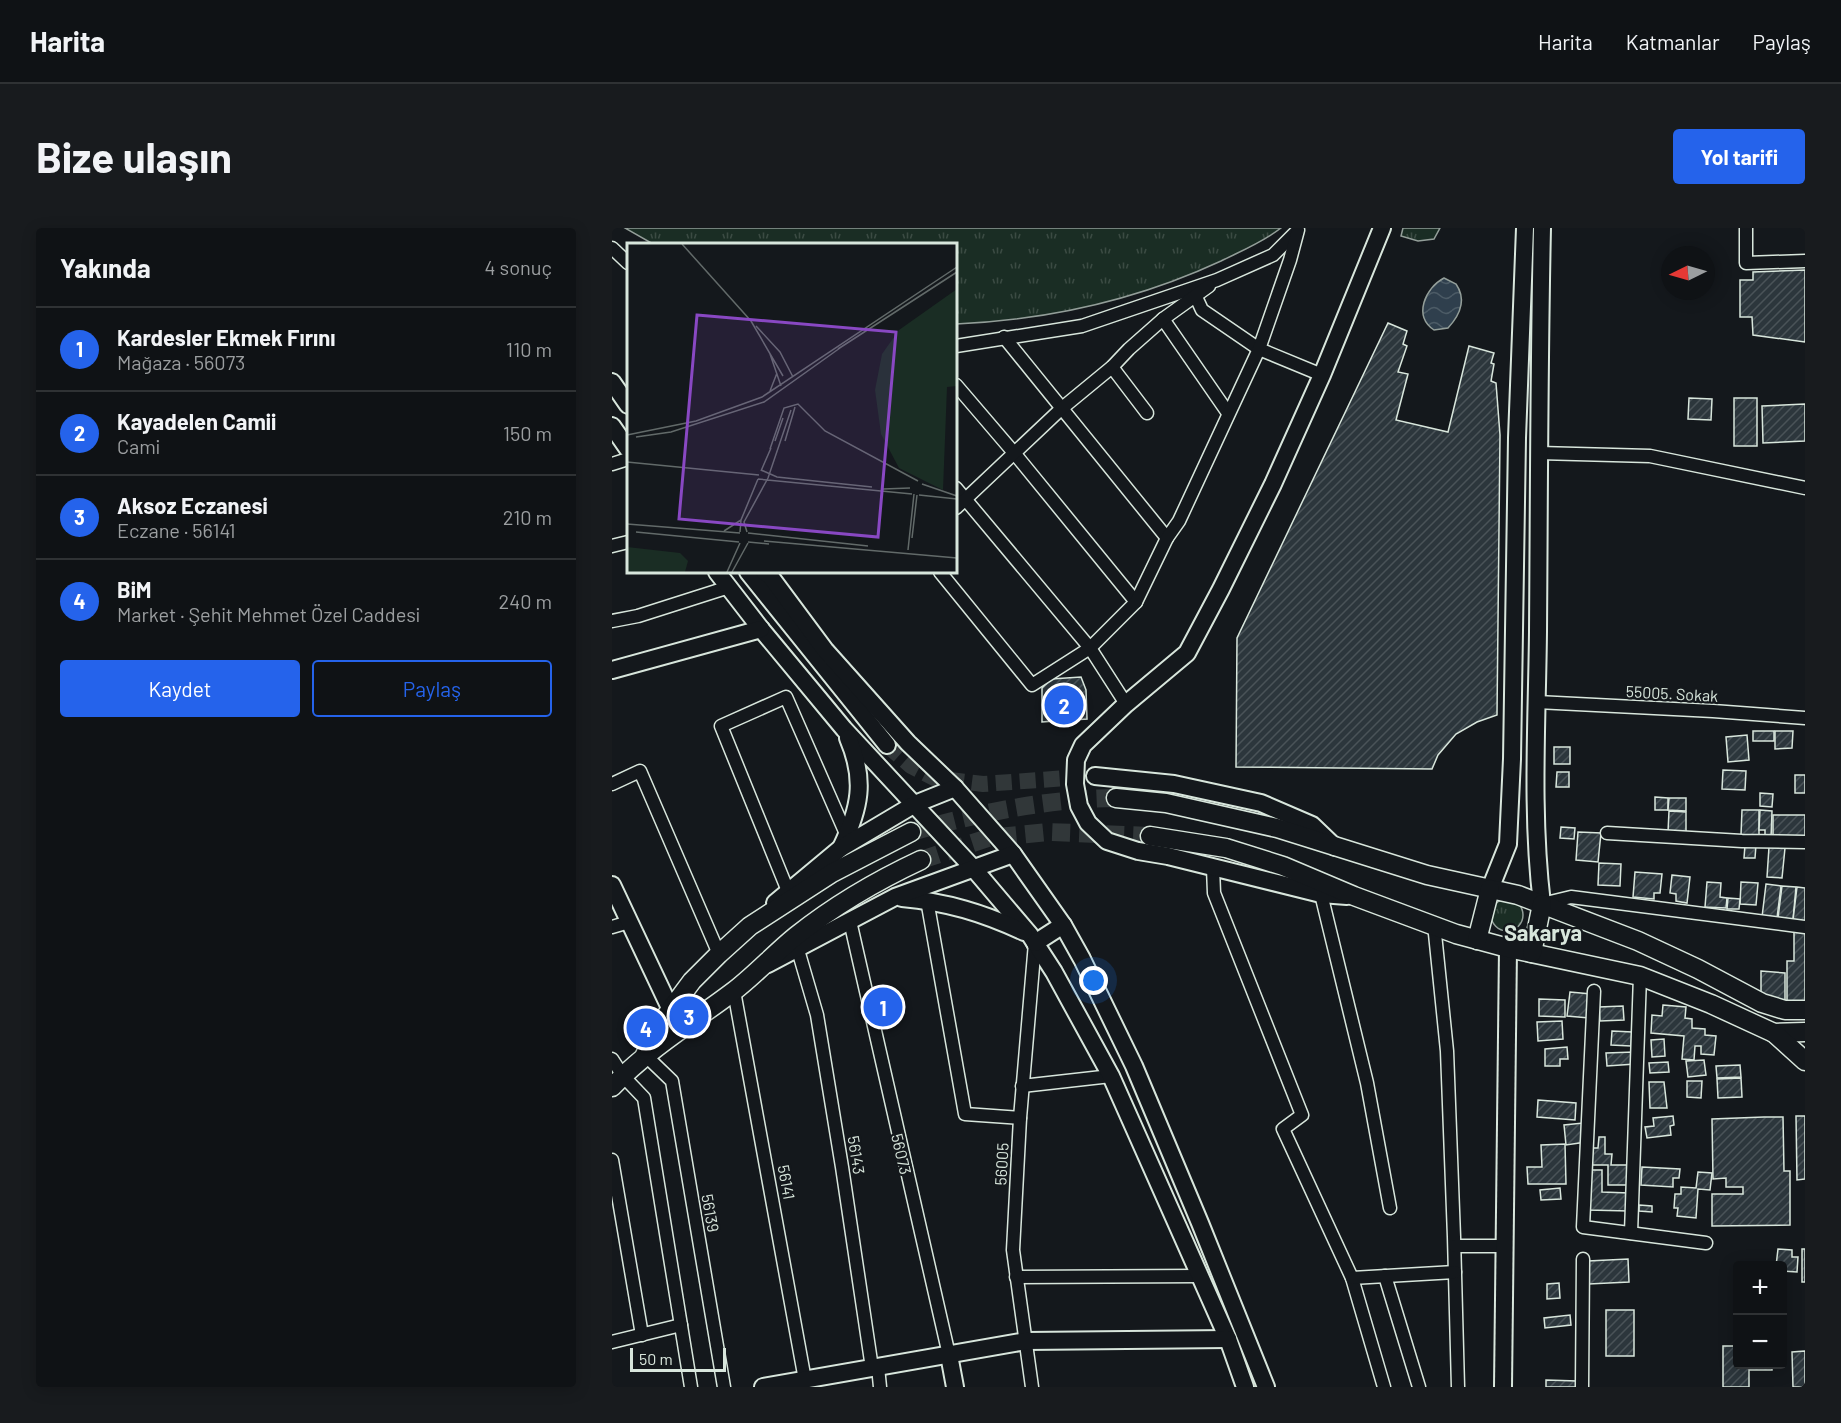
<!DOCTYPE html>
<html lang="tr">
<head>
<meta charset="utf-8">
<style>
	body { margin:0; font-family:Barlow,sans-serif; background:#181b1e; color:#f1f3f6 }
	.controls { position:absolute; right:18px; bottom:18px; display:grid; overflow:hidden; border-radius:6px; box-shadow:0 3px 15px #0003 }
	.controls button { width:54px; height:54px; display:grid; place-items:center; padding:0; border:0; border-bottom:2px solid #2f3234; background:#0f1215; color:#f1f3f6; font:30px sans-serif }
	.compass { position:absolute; left:1049px; top:18px; width:54px; height:54px; border-radius:50%; background:#0f1215; box-shadow:0 3px 15px #0003; rotate:265deg }
	.scale { position:absolute; left:18px; bottom:15px; width:96px; box-sizing:border-box; padding-left:6px; border:3px solid #d8e6dc; border-top:0; font-size:16px; line-height:21px; white-space:nowrap; color:#d8e6dc; -webkit-text-stroke:4px #14181c; paint-order:stroke }
	.you { position:absolute; left:482px; top:753px; width:21px; height:21px; margin:-15px; border:4px solid #fff; border-radius:50%; background:#1a73e8; box-shadow:0 0 0 9px #1a73e833 }
	.badge { display:grid; place-items:center; width:39px; height:39px; border-radius:50%; background:#2563eb; color:#fff; font-size:20px; font-weight:700 }
	.pin { position:absolute; translate:-50% -50%; border:3px solid #fff; box-shadow:0 2px 6px #0006 }
	.list { margin:0; padding:0; list-style:none }
	h2 { display:flex; justify-content:space-between; align-items:center; height:78px; margin:0; padding:0 24px; font-size:26px }
	h2 small { font-size:20px; font-weight:400; color:#9b9ea0 }
	.list li { display:grid; grid-template-columns:39px 1fr auto; gap:18px; align-items:center; box-sizing:border-box; height:84px; padding:0 24px; border-top:2px solid #2f3234 }
	.list b { display:block; font-size:22px; white-space:nowrap }
	.list p { margin:0; font-size:20px; white-space:nowrap; color:#9b9ea0 }
	.list em { font-size:20px; font-style:normal; color:#9b9ea0 }
	.actions { display:flex; gap:12px; padding:18px 24px }
	.actions a { flex:1; padding:14px 0; border:2px solid #2563eb; border-radius:6px; text-align:center; font-size:21px; color:#2563eb }
	.actions .main { background:#2563eb; color:#fff }
	.map { position:relative; flex:none; width:1193px; height:1159px; overflow:hidden; border-radius:6px }
	header { display:flex; align-items:center; gap:36px; box-sizing:border-box; height:84px; padding:0 30px; background:#0f1215; border-bottom:2px solid #2f3234 }
	header strong { font-size:28px }
	nav { display:flex; gap:33px; margin-inline-start:auto; font-size:21px }
	.intro { display:flex; align-items:center; justify-content:space-between; box-sizing:border-box; height:144px; padding:0 36px }
	h1 { margin:0; font-size:42px }
	.button { padding:15px 27px; border-radius:6px; background:#2563eb; color:#fff; font-size:21px; font-weight:700 }
	main { display:flex; gap:36px; padding:0 36px }
	aside { flex:1; background:#0f1215; border-radius:6px; box-shadow:0 3px 15px #0003 }
	.map>svg:first-child { display:block }
	.grass { fill:url(#grass-tufts); stroke:#939e99; stroke-width:1.5 }
	.water { fill:url(#water-waves); stroke:#939e99; stroke-width:1.5 }
	.building { fill:url(#building-hatch); stroke:#d8e6dc; stroke-width:1.5 }
	.lines { fill:none; stroke-linecap:round; stroke-linejoin:round }
	.secondary-tunnel { stroke:#313739; stroke-width:16; stroke-dasharray:16 8; stroke-linecap:butt }
	.primary-tunnel { stroke:#313739; stroke-width:18; stroke-dasharray:18 9; stroke-linecap:butt }
	.street-casing { stroke:#d8e6dc; stroke-width:15 }
	.secondary-casing { stroke:#d8e6dc; stroke-width:20 }
	.primary-casing { stroke:#d8e6dc; stroke-width:21 }
	.street { stroke:#14181c; stroke-width:12 }
	.secondary { stroke:#14181c; stroke-width:16 }
	.primary { stroke:#14181c; stroke-width:18 }
	.labels { text-anchor:middle; dominant-baseline:central; stroke-width:4.5; stroke-linejoin:round; paint-order:stroke }
	.street-label { font-size:16px; fill:#d8e6dc; stroke:#14181c }
	.district-label { font-size:22px; font-weight:bold; fill:#d8e6dc; stroke:#14181c }
	.inset-road { fill:none; stroke:#626a69; stroke-width:1.5 }
	.view { fill:#8948c3; fill-opacity:0.15; stroke:#8948c3; stroke-width:3 }
	.inset-edge { fill:none; stroke:#d8e6dc; stroke-width:3 }
</style>
</head>
<body>
<header>
<strong>Harita</strong>
<nav><a>Harita</a><a>Katmanlar</a><a>Paylaş</a></nav>
</header>
<div class="intro"><h1>Bize ulaşın</h1><a class="button">Yol tarifi</a></div>
<main>
<aside>
<h2>Yakında<small>4 sonuç</small></h2>
<ul class="list">
<li><span class="badge">1</span><div><b>Kardesler Ekmek Fırını</b><p>Mağaza · 56073</p></div><em>110 m</em></li>
<li><span class="badge">2</span><div><b>Kayadelen Camii</b><p>Cami</p></div><em>150 m</em></li>
<li><span class="badge">3</span><div><b>Aksoz Eczanesi</b><p>Eczane · 56141</p></div><em>210 m</em></li>
<li><span class="badge">4</span><div><b>BiM</b><p>Market · Şehit Mehmet Özel Caddesi</p></div><em>240 m</em></li>
</ul>
<div class="actions"><a class="main">Kaydet</a><a>Paylaş</a></div>
</aside>
<div class="map">
<svg width="1193" height="1159" viewBox="0 0 1193 1159">
	<defs>
		<pattern id="grass-tufts" width="24" height="20" patternUnits="userSpaceOnUse" patternTransform="scale(1.5)"><rect width="24" height="20" fill="#1a2d24"/><path d="M3 7l-1-3M5 7V3M7 7l1-3M15 17l-1-3M17 17v-4M19 17l1-3" fill="none" stroke="#3b4b43"/></pattern>
		<pattern id="water-waves" width="16" height="10" patternUnits="userSpaceOnUse" patternTransform="scale(1.5)"><rect width="16" height="10" fill="#2f3f4d"/><path d="M0 5q4-4 8 0t8 0" fill="none" stroke="#4c5b66"/></pattern>
		<pattern id="building-hatch" width="6" height="6" patternUnits="userSpaceOnUse" patternTransform="scale(1.5)"><rect width="6" height="6" fill="#2c363c"/><path d="M-1 1l2-2M0 6l6-6M5 7l2-2" fill="none" stroke="#4a5358"/></pattern>
	</defs>
	<rect width="100%" height="100%" fill="#14181c"/>
	<g class="grass">
		<path d="M13,0H669C651,14 629,23 609,33C525,72 435,92 344,96V16H41Z"/>
		<path d="M791,0H828L822,11L806,13L789,8Z"/>
		<circle cx="895" cy="687" r="16"/>
	</g>
	<path class="water" d="M832,50L844,56C855,72 848,87 836,100L822,102C801,88 813,60 832,50Z"/>
	<g class="building">
		<path d="M1193,42V114L1141,107L1140,89H1128V52H1141V44Z"/>
		<path d="M776,95L795,103L791,116L795,118L786,144L796,146L784,192L836,204L857,118L882,125L879,135L882,136L879,153L884,155L888,207L885,487L865,494L844,506L826,527L820,541L624,539L625,410Z"/>
		<path d="M1077,170L1100,171L1099,192L1076,191Z"/>
		<rect x="1122" y="170" width="23" height="48"/>
		<path d="M1193,176V213L1151,215L1150,178Z"/>
		<path d="M469,449L474,462L475,491L430,494V460L439,451Z"/>
		<rect x="1141" y="503" width="21" height="10"/>
		<path d="M1163,503H1181L1180,520L1163,521Z"/>
		<path d="M1135,507L1137,532L1116,534L1114,509Z"/>
		<rect x="942" y="519" width="16" height="17"/>
		<path d="M1111,542L1134,543L1133,562L1110,561Z"/>
		<path d="M945,544H957V559H944Z"/>
		<rect x="1183" y="547" width="10" height="18"/>
		<path d="M1148,565L1161,566L1160,579L1148,578Z"/>
		<path d="M1043,569L1056,570V582H1043Z"/>
		<path d="M1057,570H1074V583L1056,582Z"/>
		<path d="M1130,582H1147V607H1129Z"/>
		<path d="M1148,582L1160,583L1159,611L1153,610V602H1147Z"/>
		<path d="M1057,583L1074,584V604H1056Z"/>
		<rect x="1161" y="587" width="32" height="24"/>
		<path d="M949,599L963,600L962,611L948,610Z"/>
		<path d="M966,604L989,605L986,634L964,632Z"/>
		<path d="M1133,617H1144L1143,630H1132Z"/>
		<path d="M1157,619L1173,620L1170,650L1155,649Z"/>
		<path d="M987,635L1009,636L1008,658L986,657Z"/>
		<path d="M1023,644L1050,646L1048,665H1042V671L1021,669Z"/>
		<path d="M1060,647L1078,649L1075,675L1064,673V666L1058,665Z"/>
		<path d="M1095,654L1109,655L1108,669L1115,670L1114,680L1093,679Z"/>
		<path d="M1129,654L1146,655L1144,677L1128,676Z"/>
		<path d="M1154,656L1169,658L1165,690L1150,689Z"/>
		<path d="M1170,658L1184,659L1181,692L1166,690Z"/>
		<path d="M1185,659L1193,660V694L1181,692Z"/>
		<path d="M1116,670L1128,671L1127,681H1115Z"/>
		<path d="M1182,702L1193,705V774H1175V733H1182Z"/>
		<path d="M1149,743L1173,745V775L1149,769Z"/>
		<path d="M958,764L979,766L977,790L955,788Z"/>
		<path d="M927,771L953,772V789L927,788Z"/>
		<path d="M1051,777L1074,779L1073,790L1080,791V800L1093,801V807L1104,808L1102,827L1089,826V818H1083L1082,832L1070,831L1072,808L1039,805L1040,787L1050,788Z"/>
		<path d="M1011,778L1012,792L988,793L987,779Z"/>
		<path d="M950,793L951,811L926,813L925,794Z"/>
		<path d="M1000,803L1020,804L1019,818L999,817Z"/>
		<path d="M1052,811L1053,828L1040,829L1039,812Z"/>
		<path d="M955,819L956,831H948V838H933V821Z"/>
		<path d="M1022,824L1023,836L995,838L994,825Z"/>
		<path d="M1092,832L1094,847L1076,849L1074,833Z"/>
		<path d="M1056,834L1057,844L1038,845L1037,835Z"/>
		<path d="M1128,837L1129,849L1105,850L1104,838Z"/>
		<path d="M1129,850L1130,869L1106,870L1105,851Z"/>
		<path d="M1075,853H1090L1089,870L1075,869Z"/>
		<path d="M1037,854H1052L1055,880H1038Z"/>
		<path d="M926,872L964,875L963,892L925,889Z"/>
		<path d="M1061,888L1062,897L1058,898L1059,907L1035,910L1033,899L1042,898L1041,890Z"/>
		<path d="M1184,888H1193V951L1185,952Z"/>
		<path d="M1152,889H1171L1172,943H1178V997L1100,998V966H1131V959H1114V950L1101,951L1100,891Z"/>
		<path d="M971,895L974,914L954,917L952,897Z"/>
		<path d="M987,909H993V926H1000L999,937H1020L1019,957H996V937H979V920H986Z"/>
		<path d="M953,916L954,956H916L915,939H930L929,917Z"/>
		<path d="M1030,939L1068,941L1067,950H1061V959L1029,957Z"/>
		<path d="M975,942H990V964L1017,965V983L975,982Z"/>
		<path d="M1086,944L1100,945L1098,962L1086,961L1084,990L1065,988L1066,980H1062L1063,966H1069V959L1084,960Z"/>
		<path d="M948,960L949,971L929,972L928,962Z"/>
		<path d="M1027,977L1040,978V984L1027,983Z"/>
		<path d="M1166,1021L1180,1022V1029H1186L1185,1044L1170,1043V1038H1164Z"/>
		<rect x="1190" y="1021" width="3" height="33"/>
		<path d="M1016,1031L1017,1054L977,1056L976,1033Z"/>
		<path d="M947,1055L948,1070L935,1071V1056Z"/>
		<rect x="994" y="1082" width="28" height="46"/>
		<path d="M958,1087L959,1097L933,1100L932,1090Z"/>
		<path d="M1111,1118H1126V1136H1160V1142H1137V1159H1111Z"/>
		<path d="M1193,1123V1159H1181L1180,1124Z"/>
		<path d="M934,1152L965,1153V1159H934Z"/>
	</g>
	<g class="lines">
		<path class="secondary-tunnel" d="M275,517L299,538L322,550L371,556L483,548"/>
		<g class="primary-tunnel">
			<path d="M299,604C367,585 433,571 504,570"/>
			<path d="M309,632L376,610L437,604L538,608"/>
		</g>
		<g class="street-casing">
			<g id="street">
				<path d="M1134,0V35L1193,33"/>
				<path d="M0,20L16,35"/>
				<path d="M584,69L590,82L647,121L710,147"/>
				<path d="M551,91L616,185"/>
				<path d="M392,109L555,310"/>
				<path d="M344,118L470,98L605,52L661,27L684,4"/>
				<path d="M500,139L535,185"/>
				<path d="M344,157L403,226L524,374"/>
				<path d="M927,225L1038,228L1193,260"/>
				<path d="M0,236L16,231"/>
				<path d="M344,260L478,420L514,476"/>
				<path d="M344,280L449,181L500,139L517,121L551,91L597,58"/>
				<path d="M0,318L16,314"/>
				<path d="M328,344L420,457L478,420L524,374L555,310L567,293L647,121L678,32L686,2"/>
				<path d="M0,393L26,388L117,359"/>
				<path d="M925,474L1101,483L1193,490"/>
				<path d="M0,556L28,543L107,726"/>
				<path d="M995,605L1130,613L1193,614"/>
				<path d="M601,640L602,665L690,887L671,901L740,1050L772,1159"/>
				<path d="M176,663L109,498L174,469L235,608"/>
				<path d="M709,666L755,855L778,980"/>
				<path d="M315,672L353,886L408,890"/>
				<path d="M930,676L959,669L1193,699"/>
				<path d="M238,693L337,1127"/>
				<path d="M822,696L835,823L842,1009L846,1159"/>
				<path d="M0,699L17,694"/>
				<path d="M186,722L205,787L230,939L260,1140"/>
				<path d="M122,763L193,1152"/>
				<path d="M982,763L971,999L1094,1015"/>
				<path d="M33,827L60,853L112,1159"/>
				<path d="M0,831L11,848L32,870L79,1159"/>
				<path d="M410,858L499,848"/>
				<path d="M0,932L30,1107"/>
				<path d="M1019,1005L1028,748"/>
				<path d="M843,1018H893"/>
				<path d="M773,1048L807,1159"/>
				<path d="M404,1049L588,1048"/>
				<path d="M740,1050L843,1044"/>
				<path d="M0,1114L69,1097"/>
				<path d="M266,1139L268,1159"/>
				<path d="M420,1159L401,1022L408,890L423,715"/>
				<path d="M970,1159L971,1031"/>
			</g>
		</g>
		<g class="secondary-casing">
			<g id="secondary">
				<path d="M0,154L16,177"/>
				<path d="M0,198L16,221"/>
				<path d="M105,344L149,401L232,501L362,641L418,707L442,744L499,848L616,1111L633,1159"/>
				<path d="M136,344L275,517"/>
				<path d="M152,344L158,348L213,422L296,515L343,560L401,626L451,697L470,731L522,838L588,995L654,1159"/>
				<path d="M0,442L149,401"/>
				<path d="M483,548L562,556L649,575L700,597L723,619"/>
				<path d="M229,620C248,580 254,552 236,510"/>
				<path d="M0,657L59,782"/>
				<path d="M878,661L896,616L900,531L905,210L913,0"/>
				<path d="M735,668L709,666L556,628L526,623L495,613L476,595L467,578L463,556L464,532L471,517L514,476L575,425L609,361L661,256L710,147L770,0"/>
				<path d="M290,670C335,674 371,685 412,704"/>
				<path d="M163,675L229,620L303,576L343,560"/>
				<path d="M930,676C919,586 925,494 926,404C927,269 927,135 930,0"/>
				<path d="M423,715L451,697"/>
				<path d="M156,736L283,669L401,626"/>
				<path d="M337,1127L343,1159"/>
				<path d="M151,1159L414,1113L616,1111"/>
				<path d="M891,1159L896,720"/>
			</g>
		</g>
		<g class="primary-casing">
			<g id="primary">
				<path d="M504,570L554,575L665,600L815,647L906,667L1026,713L1086,741L1150,775L1173,782H1193"/>
				<path d="M538,608L614,620L671,638L742,668L844,706L896,720L1028,748L1099,776L1162,805L1193,804"/>
				<path d="M865,712L878,661"/>
				<path d="M920,725L930,676"/>
				<path d="M1162,805L1193,833"/>
				<path d="M33,827L45,800L80,753L107,726L138,698L220,645L299,604"/>
				<path d="M0,859C36,821 81,794 122,763C144,746 163,725 184,708C223,677 264,653 309,632"/>
			</g>
		</g>
		<use href="#street" class="street"/>
		<use href="#secondary" class="secondary"/>
		<use href="#primary" class="primary"/>
	</g>
	<g class="labels">
		<g class="street-label">
			<text transform="translate(1060 465) rotate(3)">55005. Sokak</text>
			<text transform="translate(290 926) rotate(77)">56073</text>
			<text transform="translate(245 927) rotate(81)">56143</text>
			<text transform="translate(389 936) rotate(-87)">56005</text>
			<text transform="translate(175 954) rotate(80)">56141</text>
			<text transform="translate(99 985) rotate(80)">56139</text>
		</g>
		<g class="district-label">
			<text x="931" y="704">Sakarya</text>
		</g>
	</g>
	<g transform="translate(15 15)">
		<rect width="330" height="330" fill="#14181c"/>
		<path d="M330,46V143L320,144L316,247L272,225L254,191L248,147L255,111L272,87ZM0,304L53,310L61,318L58,329H0Z" fill="#1a2d24"/>
		<path class="inset-road" d="M55,1L124,78L156,133M129,83L153,109L166,134M211,106L330,29M143,111L154,143M143,148L150,130M0,192L69,178L135,154L330,24M9,194L44,189L137,159L213,105M148,198L156,175M158,198L168,164M143,206L157,165L171,161L198,188L291,238M0,219L132,232M134,227L150,234L245,244M134,228L144,205M131,236L285,251M295,241L330,253M256,246L283,245M292,252L330,256M0,281L113,290M97,288L114,277M9,289L112,299M113,289L114,277L131,236M120,289L117,279L141,235L164,167M121,290L241,303M285,295L290,252M137,298L330,315M121,299L142,301M281,307L287,251M100,329L113,300M105,329L121,300"/>
		<path class="view" d="M70,72L269,89L251,294L52,276Z"/>
		<rect width="330" height="330" class="inset-edge"/>
	</g>
</svg>
<div class="controls">
<button>+</button>
<button>−</button>
</div>
<svg class="compass" viewBox="-18 -18 36 36"><path d="M0-13l5 13h-10z" fill="#e53935"/><path d="M0 13l5-13h-10z" fill="#9b9ea0"/></svg>
<div class="scale">50 m</div>
<div class="you"></div>
<div class="pin badge" style="left:271px;top:779px">1</div>
<div class="pin badge" style="left:452px;top:477px">2</div>
<div class="pin badge" style="left:77px;top:788px">3</div>
<div class="pin badge" style="left:34px;top:800px">4</div>
</div>
</main>
</body>
</html>
